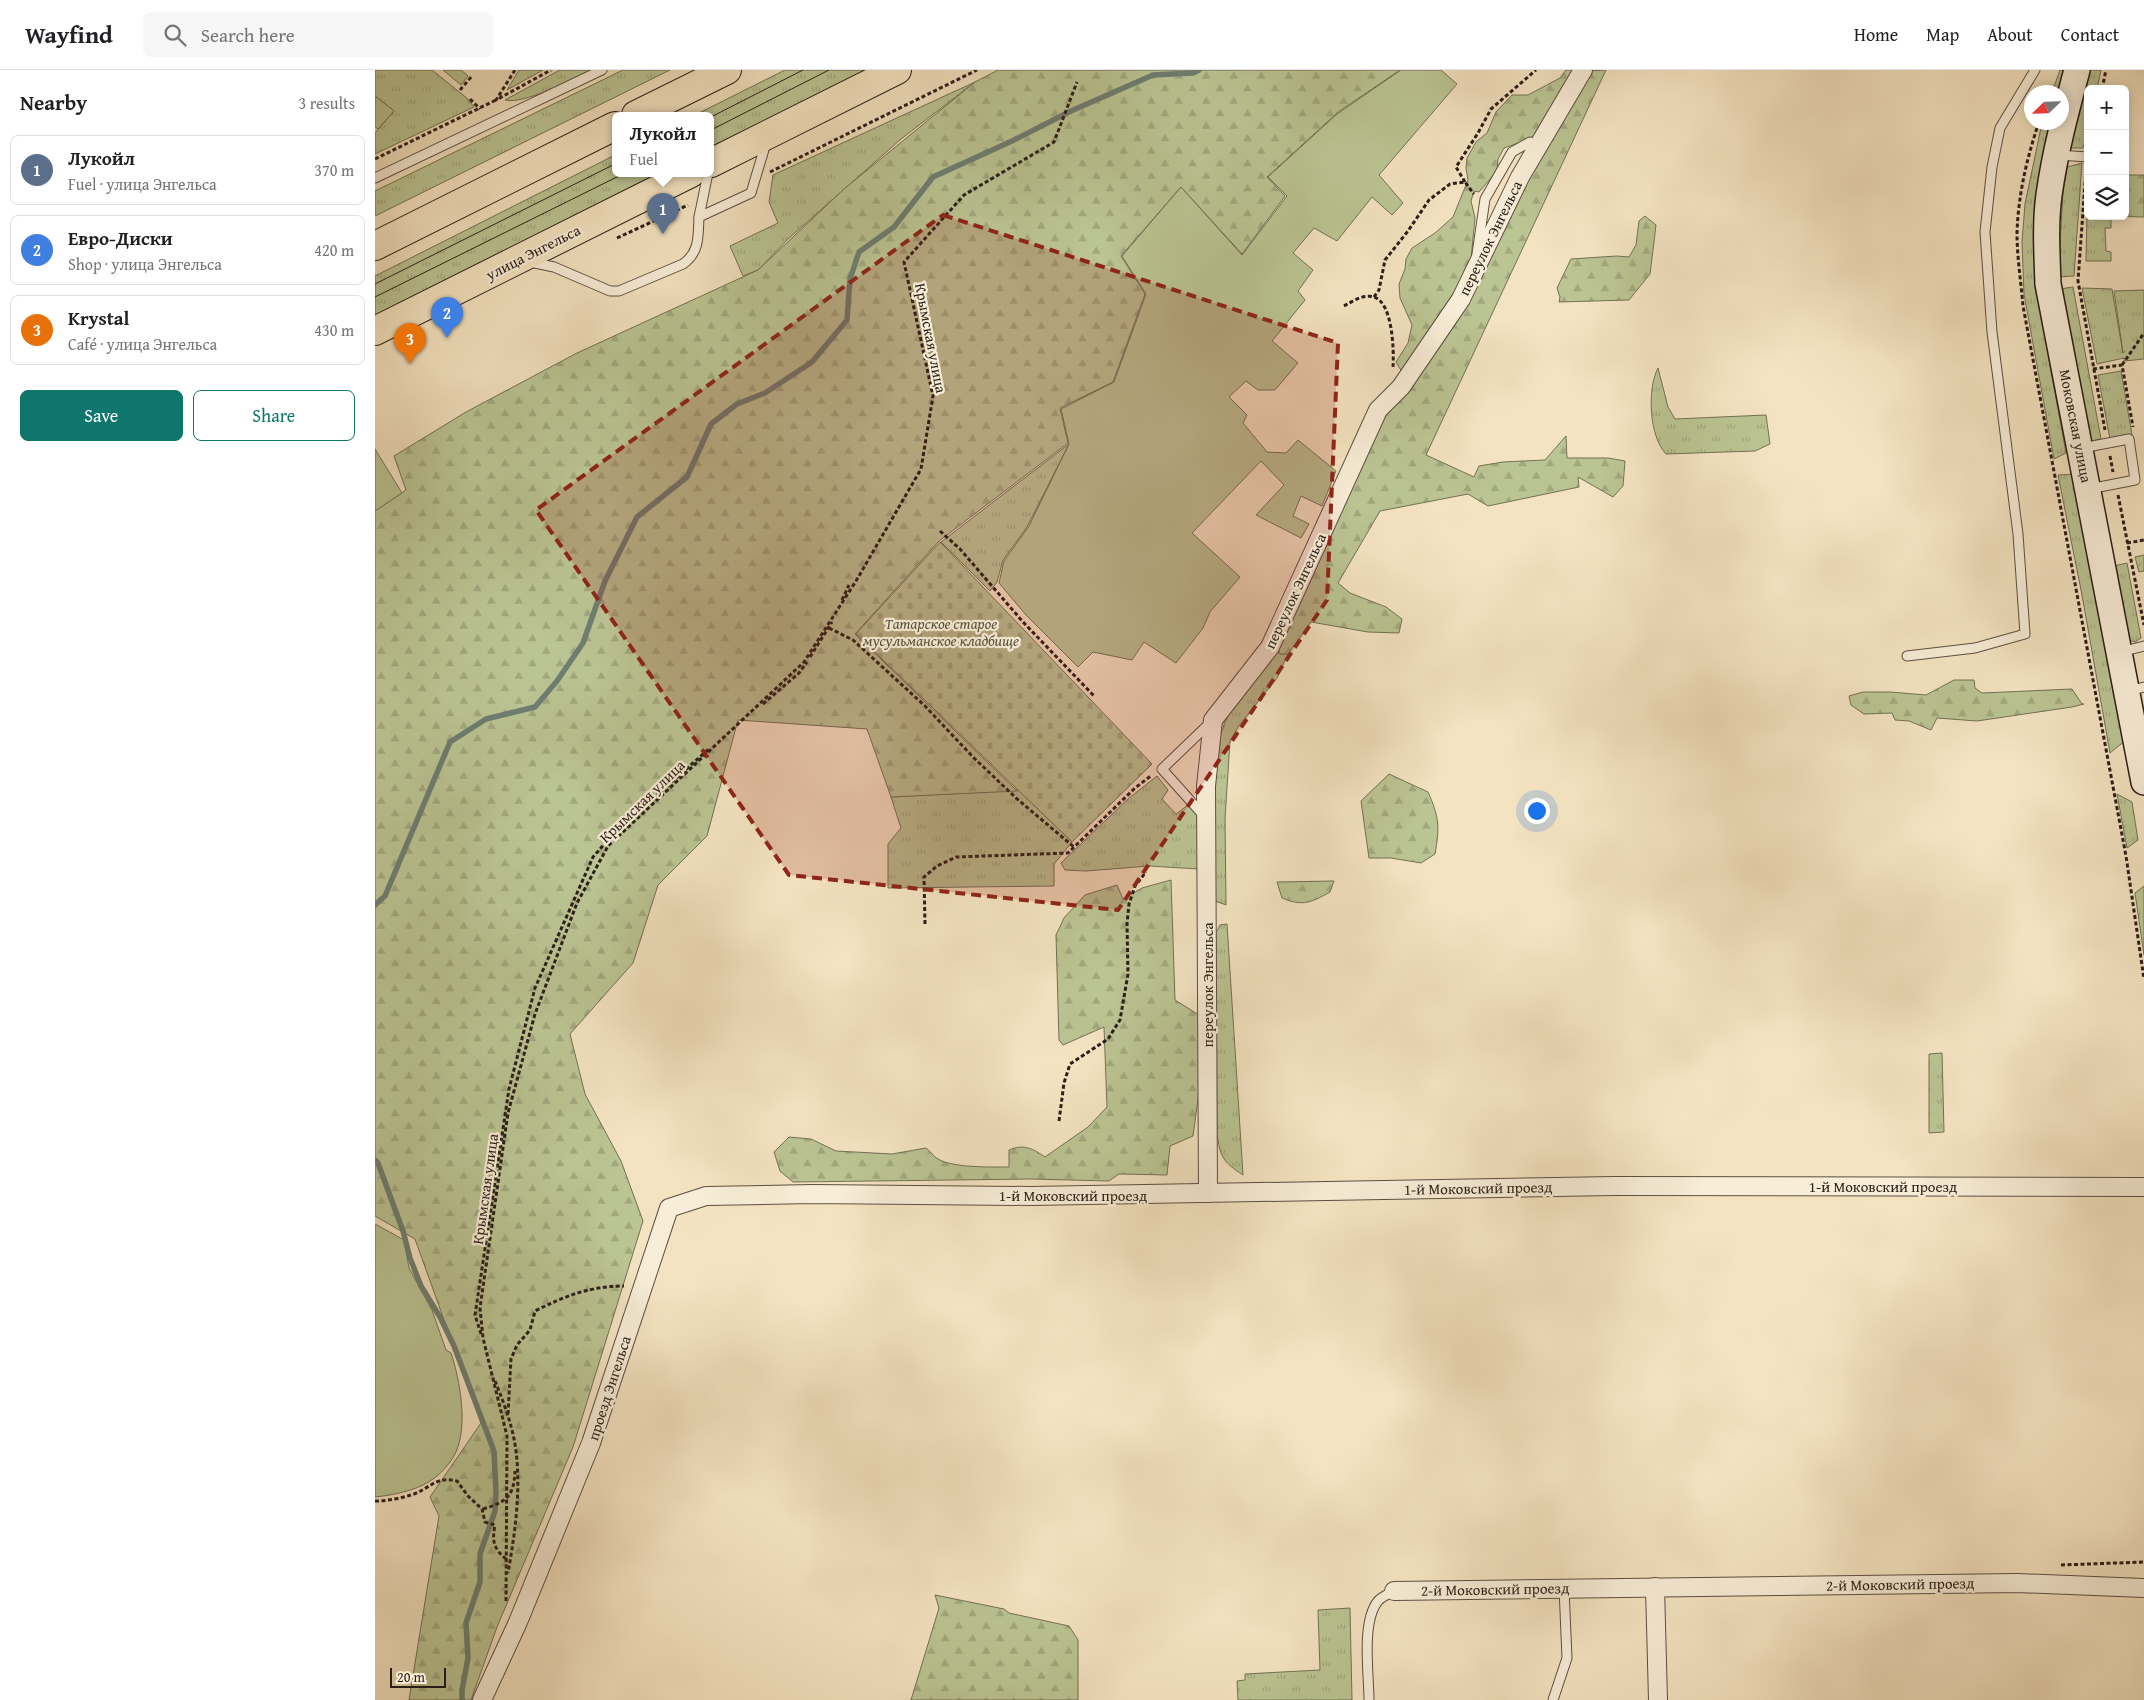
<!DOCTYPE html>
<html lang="en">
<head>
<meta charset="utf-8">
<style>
	body { margin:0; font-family:"Gentium Book Plus",serif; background:#f6f6f6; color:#202124 }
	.controls { position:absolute; right:15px; top:15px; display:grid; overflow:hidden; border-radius:8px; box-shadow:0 2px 12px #0003 }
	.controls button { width:45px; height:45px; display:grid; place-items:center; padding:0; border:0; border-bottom:1px solid #e0e0e0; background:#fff; color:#202124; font:25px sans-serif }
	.compass { position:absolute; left:1649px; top:15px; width:45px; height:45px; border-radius:50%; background:#fff; box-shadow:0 2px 12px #0003; rotate:247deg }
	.scale { position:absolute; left:15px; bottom:12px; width:56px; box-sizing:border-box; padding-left:5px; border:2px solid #2a1e17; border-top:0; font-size:14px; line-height:18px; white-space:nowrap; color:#2a1e17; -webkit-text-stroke:4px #f8edd7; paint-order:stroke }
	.you { position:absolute; left:1161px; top:740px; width:18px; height:18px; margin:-12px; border:4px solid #fff; border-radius:50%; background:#1a73e8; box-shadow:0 0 0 8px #1a73e833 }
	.badge { display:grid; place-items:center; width:32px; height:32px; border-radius:50%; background:#0f766e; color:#fff; font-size:16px; font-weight:700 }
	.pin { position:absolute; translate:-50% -41px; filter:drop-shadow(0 1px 2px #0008) }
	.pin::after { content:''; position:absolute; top:26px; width:18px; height:15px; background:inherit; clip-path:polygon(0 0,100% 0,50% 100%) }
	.popup { position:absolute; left:237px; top:42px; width:102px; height:65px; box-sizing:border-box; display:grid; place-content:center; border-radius:8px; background:#fff; filter:drop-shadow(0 1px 4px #0005); font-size:16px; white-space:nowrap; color:#757577 }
	.popup b { font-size:19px; color:#202124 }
	.popup::after { content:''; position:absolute; left:50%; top:100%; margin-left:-10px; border:10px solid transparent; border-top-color:#fff }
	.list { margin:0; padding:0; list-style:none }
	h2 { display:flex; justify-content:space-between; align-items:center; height:65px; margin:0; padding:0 20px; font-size:21px }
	h2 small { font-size:16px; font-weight:400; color:#757577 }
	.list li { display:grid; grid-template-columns:32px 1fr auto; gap:15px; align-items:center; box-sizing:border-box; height:70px; margin:0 10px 10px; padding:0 10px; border:1px solid #e0e0e0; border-radius:8px }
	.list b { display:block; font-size:19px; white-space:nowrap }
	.list p { margin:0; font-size:16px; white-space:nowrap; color:#757577 }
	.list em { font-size:16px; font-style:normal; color:#757577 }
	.actions { display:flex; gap:10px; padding:15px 20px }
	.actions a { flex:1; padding:11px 0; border:1px solid #0f766e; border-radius:8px; text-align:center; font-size:18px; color:#0f766e }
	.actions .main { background:#0f766e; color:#fff }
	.icon { flex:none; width:28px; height:28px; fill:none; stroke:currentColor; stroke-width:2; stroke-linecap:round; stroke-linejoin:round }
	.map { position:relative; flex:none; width:1769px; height:1630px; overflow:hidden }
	header { display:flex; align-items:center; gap:30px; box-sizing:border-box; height:70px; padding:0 25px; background:#fff; border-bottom:1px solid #e0e0e0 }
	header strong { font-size:24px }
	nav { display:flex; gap:28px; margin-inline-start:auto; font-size:18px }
	.search { width:350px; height:45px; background:#f6f6f6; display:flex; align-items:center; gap:12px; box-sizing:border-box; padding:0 18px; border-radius:8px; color:#757577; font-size:19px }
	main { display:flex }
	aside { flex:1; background:#fff }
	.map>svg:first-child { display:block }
	.grass { fill:url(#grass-tufts); stroke:#727155 }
	.forest { fill:url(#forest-firs); stroke:#727155 }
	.cemetery { fill:url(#cemetery-stones); stroke:#727155 }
	.garden { fill:#bbc493; stroke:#727155 }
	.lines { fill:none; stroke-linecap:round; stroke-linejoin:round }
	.stream { stroke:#6e7e72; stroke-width:5.5 }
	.lane-casing { stroke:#5c4f42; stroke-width:11 }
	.street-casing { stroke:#5c4f42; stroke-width:20 }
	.secondary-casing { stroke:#2a1e17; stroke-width:28 }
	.primary-casing { stroke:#2a1e17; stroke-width:30 }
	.path { stroke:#2a1e17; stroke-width:3; stroke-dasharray:4 2.5; stroke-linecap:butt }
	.lane { stroke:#f8edd7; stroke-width:9 }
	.street { stroke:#f8edd7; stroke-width:18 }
	.secondary { stroke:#f8edd7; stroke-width:25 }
	.primary { stroke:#f4e3c1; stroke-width:28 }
	.tram { stroke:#2a1e17; stroke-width:1 }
	.marked { fill:#8f2418; fill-opacity:0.2; stroke:#8f2418; stroke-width:4; stroke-dasharray:10 6; stroke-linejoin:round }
	.labels { text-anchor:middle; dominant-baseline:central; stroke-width:4.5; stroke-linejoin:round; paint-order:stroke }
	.street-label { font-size:15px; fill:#2a1e17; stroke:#f8edd7 }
	.park-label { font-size:15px; font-style:italic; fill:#56503c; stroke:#f8edd7 }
</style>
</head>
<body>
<header>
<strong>Wayfind</strong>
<div class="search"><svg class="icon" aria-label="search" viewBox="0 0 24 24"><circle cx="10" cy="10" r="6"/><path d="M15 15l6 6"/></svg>Search here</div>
<nav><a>Home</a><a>Map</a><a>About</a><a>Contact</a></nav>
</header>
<main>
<aside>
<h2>Nearby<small>3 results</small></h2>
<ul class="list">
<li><span class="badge" style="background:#5c6f8a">1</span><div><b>Лукойл</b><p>Fuel · улица Энгельса</p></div><em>370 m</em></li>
<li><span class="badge" style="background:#3f7fe0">2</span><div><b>Евро-Диски</b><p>Shop · улица Энгельса</p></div><em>420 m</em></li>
<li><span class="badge" style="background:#e8710a">3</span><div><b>Krystal</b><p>Café · улица Энгельса</p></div><em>430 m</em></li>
</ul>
<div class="actions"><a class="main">Save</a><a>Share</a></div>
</aside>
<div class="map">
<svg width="1769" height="1630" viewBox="0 0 1769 1630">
	<defs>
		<pattern id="grass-tufts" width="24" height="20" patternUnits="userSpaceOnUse" patternTransform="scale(1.25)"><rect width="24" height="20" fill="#bbc493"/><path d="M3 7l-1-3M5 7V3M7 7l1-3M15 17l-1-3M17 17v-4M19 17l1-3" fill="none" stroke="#a1a87e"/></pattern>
		<pattern id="forest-firs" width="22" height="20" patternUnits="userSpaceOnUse" patternTransform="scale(1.25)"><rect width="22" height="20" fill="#bbc493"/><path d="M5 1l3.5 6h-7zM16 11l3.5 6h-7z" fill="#a1a87e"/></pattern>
		<pattern id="cemetery-stones" width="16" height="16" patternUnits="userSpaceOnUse" patternTransform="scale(1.25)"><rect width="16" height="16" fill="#bbc493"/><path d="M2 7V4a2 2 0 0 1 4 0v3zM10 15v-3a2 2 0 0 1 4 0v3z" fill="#a1a87e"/></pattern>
	</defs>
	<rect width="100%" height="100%" fill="#f4e3c1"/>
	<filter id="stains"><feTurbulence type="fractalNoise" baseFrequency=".004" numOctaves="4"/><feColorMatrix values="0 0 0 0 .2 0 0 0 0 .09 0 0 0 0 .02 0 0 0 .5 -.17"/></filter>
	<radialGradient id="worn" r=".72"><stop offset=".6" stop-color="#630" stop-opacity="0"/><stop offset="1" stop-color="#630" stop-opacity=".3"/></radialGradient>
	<g class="grass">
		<path d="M0,0H57L93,29L99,37L0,84V63L19,41L0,26Z"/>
		<path d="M144,0H168L132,20Z"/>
		<path d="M185,0H216C197,9 149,35 130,30Z"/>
		<path d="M248,0H295L0,146V121Z"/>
		<path d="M410,0H492L336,78V45H320Z"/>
		<path d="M1685,0H1690L1684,22H1677Z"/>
		<path d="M1715,0H1726L1722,19H1713V59L1708,78H1695Z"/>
		<path d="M600,12L526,69L413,169L383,200L368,206L355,176L403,153L394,132L398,105Z"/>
		<path d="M1667,53H1675C1666,87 1657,141 1659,177C1664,246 1679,315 1691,383L1679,389L1649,224L1647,172L1650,134Z"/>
		<path d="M240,85V103H286L0,245V206Z"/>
		<path d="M1707,93L1699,206L1683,207L1688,122L1692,97Z"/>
		<path d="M1712,140L1713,146L1736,148V158H1730L1731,181L1736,182V191H1711Z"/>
		<path d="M1698,217L1726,369L1713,372L1685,219Z"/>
		<path d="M1707,218L1737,219L1748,283L1739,221L1769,220V289L1749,291V288L1722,294Z"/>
		<path d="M1283,298L1293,337L1300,349L1391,345L1395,374L1380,381L1291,384C1274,366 1272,319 1283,298Z"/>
		<path d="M1746,301L1757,365L1735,369L1723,305Z"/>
		<path d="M694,374L652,457L628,490L622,512L615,521L566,472Z"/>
		<path d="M1700,404L1751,670L1735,683L1707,525L1683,405Z"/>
		<path d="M1769,485V501L1764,502L1760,487Z"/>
		<path d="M1752,493L1766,568L1760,572L1754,570L1739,496Z"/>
		<path d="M901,573L905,584H913L902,608L863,657L855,671L850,749L851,835L840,831C839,782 830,688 853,646C867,621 888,599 901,573Z"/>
		<path d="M782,706L793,720L787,729L801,744L813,735L823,745L824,799L774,796L711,801L690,800L686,793L753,729Z"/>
		<path d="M644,720L697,772L679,794V816L513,818V774L526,758L516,727Z"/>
		<path d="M1742,724L1757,732L1763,770L1752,778Z"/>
		<path d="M1769,816V885L1760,823Z"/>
		<path d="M852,854L868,1105C848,1092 845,1087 842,1063L841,863L845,855Z"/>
		<path d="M1567,983L1569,1062L1554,1063V984Z"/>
		<path d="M975,1538L977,1630H863L862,1611L870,1610V1604L945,1600L943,1540Z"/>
	</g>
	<g class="forest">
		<path d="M623,0H1025L963,42L892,107L910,126L867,184L806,117L746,186L770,224L738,312L685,338L693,373L564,471L480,564L642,721L516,727L492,659L363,650L332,766L283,815L258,893L195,964L210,1024L246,1091L268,1151L198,1377L122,1557L96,1630H34L64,1446L55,1427L106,1353L40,1169L0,1146V441L31,420L19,386L91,342L202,283L383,200L469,119L600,12Z"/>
		<path d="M1191,0H1203L1158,68L1129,78L1123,89L1122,101L1104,122L1099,121L1096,131L1100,148L1096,189L1081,223L1027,302L1021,292L1033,273L1037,255L1025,228L1024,214L1030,199L1031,189L1037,178L1060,163L1078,147L1093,110L1091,98L1092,88L1101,72L1112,63L1121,42L1137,25H1153L1185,8Z"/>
		<path d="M1231,0L1051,385L1099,407L1104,396L1128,392L1170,390L1191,366L1192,388H1233L1250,391L1248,416L1238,427L1203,407L1204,417L1113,436L1093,424L1005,441L963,513L975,523L1011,537L1027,549L1024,563L993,562L936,552L913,584H905L901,573L942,496L955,462L1010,342L1027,328L1212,1Z"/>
		<path d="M1750,105H1769V147L1731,146H1750Z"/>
		<path d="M1270,146L1281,155L1275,204L1254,230L1184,232L1185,227L1182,218L1196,189L1242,186L1254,187L1261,175L1264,151Z"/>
		<path d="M1579,610H1599L1600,618L1607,623L1697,619L1707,634H1709L1697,637L1602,651L1562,648L1556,660L1534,651L1520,650L1517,643L1489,644L1476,635L1474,626L1488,622H1515L1551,625Z"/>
		<path d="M1014,704L1053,722C1064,747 1065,756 1060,784L1046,793L1016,788H994L986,731Z"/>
		<path d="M796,810L800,930L824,945L825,1014L818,1066L795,1076L792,1105L744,1104L734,1111L657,1109L418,1112L405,1101L399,1082L414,1067L436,1069L461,1081L517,1084L551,1078C555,1081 559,1087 563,1089C578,1098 616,1097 634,1097V1080C648,1074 657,1078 670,1087L713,1057L732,1037L729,957L688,975L684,970L681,865L689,848L710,825L742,815L748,829L767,818Z"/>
		<path d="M959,811L955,822C937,832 928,837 907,828L902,812Z"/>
		<path d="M560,1525L629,1539L634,1543L694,1556L703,1570V1630H536L564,1538Z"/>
	</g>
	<path class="cemetery" d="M565,472L777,694L697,772L481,564Z"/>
	<g class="garden">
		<path d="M68,0H86L93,6L86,15Z"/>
		<path d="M1026,0H1066L1082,14L1004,105L1028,133L1017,145L997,127L962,171L939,158L918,183L938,200L923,221L930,230L897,271L923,293L900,320H883L871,311L854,327L872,345L868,353L892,382L911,383L923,370L961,401L947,436L926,426L918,446L934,454L926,468L881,445L909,415L886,391L817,463L865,507L835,542L828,558L801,593L769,572L757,590L718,582L703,597L651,545L624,513L629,491L654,456L694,374L686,339L739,312L771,224L747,186L806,117L867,185L912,126L893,107L962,44Z"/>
		<path d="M0,26L19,41L3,59L0,57Z"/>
		<path d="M0,379L27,423L0,441Z"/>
		<path d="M0,1154L29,1170L34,1198L57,1240L71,1280L76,1283C85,1310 93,1355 81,1382C76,1393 65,1405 55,1411C40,1421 18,1425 0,1427Z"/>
	</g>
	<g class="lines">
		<g class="stream">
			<path d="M0,835L10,826L75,672L111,649L160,637L182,611L208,573L230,511L262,447L312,407L336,354L362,334L390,323L437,292L472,250L475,209L484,182L519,157L558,107L637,71L696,41L778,5L818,3L824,0"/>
			<path d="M0,1090L3,1093L28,1161L35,1188L46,1216L65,1247L79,1276L119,1381L121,1422L120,1441L105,1484V1512L91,1553L93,1588L87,1620V1630"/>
		</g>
		<g class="lane-casing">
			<g id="lane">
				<path d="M1683,85L1713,87"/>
				<path d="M0,108L227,0"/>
				<path d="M324,147L333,103"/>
				<path d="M1102,184L1110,129L1137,82L1155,72L1162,78"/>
				<path d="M155,192L179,197L235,221H244L308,194C325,182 323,166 324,147L376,123L391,73"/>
				<path d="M1707,378L1754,369L1760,410L1714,419"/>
				<path d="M1745,582L1769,576"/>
				<path d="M1532,586L1600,578L1650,564L1643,464L1617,262L1610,162L1617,97L1625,58L1660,0"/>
				<path d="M1753,621L1769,617"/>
				<path d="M830,747L787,699L836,652"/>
				<path d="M994,1630C994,1604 986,1552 1003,1531C1006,1527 1014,1524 1019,1521"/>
				<path d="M1178,1630L1192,1588L1189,1518"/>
			</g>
		</g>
		<g class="street-casing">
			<g id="street">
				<path d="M833,1123L831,716L838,650L895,577L1003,340L1026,317L1086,229L1145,107L1208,0"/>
				<path d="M1280,1517L1283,1630"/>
				<path d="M1019,1521L1642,1513L1769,1518"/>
				<path d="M107,1630L143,1552L216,1373L294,1138L331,1126L438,1124L656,1126L1240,1116L1769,1117"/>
			</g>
		</g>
		<g class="secondary-casing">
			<path id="secondary" d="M1702,0C1691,41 1680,82 1674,125C1670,154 1672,184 1673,214L1769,712"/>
		</g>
		<g class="primary-casing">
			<g id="primary">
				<path d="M261,45L352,0"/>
				<path d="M336,93L522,0"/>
				<path d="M0,176L240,56"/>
				<path d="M0,261L316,103"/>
			</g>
		</g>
		<g class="path">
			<path d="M140,0L121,30L176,0"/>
			<path d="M1727,19L1731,0"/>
			<path d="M85,20L97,6"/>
			<path d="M95,29L105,39"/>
			<path d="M1664,52C1652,87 1643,126 1642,163C1642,187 1646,212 1648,236L1751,786L1769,909"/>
			<path d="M0,89L121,30"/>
			<path d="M1711,99L1703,211L1730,360"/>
			<path d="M395,102L602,0"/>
			<path d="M1090,112L1081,97L1103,63L1116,39L1161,0"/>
			<path d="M242,168L313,135"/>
			<path d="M999,227L1004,220L1010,190L1033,161L1054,130L1075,114L1090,112L1099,124"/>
			<path d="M969,236C978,231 988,224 999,227C1018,233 1019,281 1018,297"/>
			<path d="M1747,295L1769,263"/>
			<path d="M1718,299L1747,295L1758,357"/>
			<path d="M1735,386L1738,402"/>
			<path d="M1743,425L1769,555"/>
			<path d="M565,461L585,479L648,552L720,627"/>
			<path d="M1752,473L1769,470"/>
			<path d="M467,530L474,515"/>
			<path d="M454,558L478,570L550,636L597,686L641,728L699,777"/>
			<path d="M435,587L457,552"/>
			<path d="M388,634L424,603L432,592"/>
			<path d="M550,854L549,807L562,796L581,787L693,783L760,718L777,705"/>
			<path d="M684,1051L689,1013L695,994L733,969L745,950L753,904L752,854L754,834L760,816L771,802"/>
			<path d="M106,1264L100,1245L134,1019L160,918L218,787L239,763L335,678"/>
			<path d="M120,1311C129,1333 138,1357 141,1381C146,1422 140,1463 133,1503"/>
			<path d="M133,1344L136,1289L142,1275L155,1260L160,1241C190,1226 215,1216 249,1216"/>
			<path d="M0,1431C13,1431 27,1428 39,1424C57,1417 61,1406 82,1411L93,1426L107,1439L110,1452L120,1455C117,1471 118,1478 131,1489"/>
			<path d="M108,1439C131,1432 139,1427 140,1401"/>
			<path d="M1686,1495L1769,1492"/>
			<path d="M131,1531L132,1366L108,1268L105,1238L133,1043L160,944L202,833L233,776L429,592L481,511L546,399L558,326L529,192L589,125L679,72L702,12"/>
		</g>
		<use href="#lane" class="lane"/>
		<use href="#street" class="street"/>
		<use href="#secondary" class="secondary"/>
		<use href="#primary" class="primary"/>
		<g class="tram">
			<path d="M336,47L428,0"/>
			<path d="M336,60L454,0"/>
			<path d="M0,214L240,94"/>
			<path d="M0,227L250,103"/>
		</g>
	</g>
	<path class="marked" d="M568,145L963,273L952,530L743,840L414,805L161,440Z"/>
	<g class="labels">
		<g class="street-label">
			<text transform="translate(1115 168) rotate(-64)">переулок Энгельса</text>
			<text transform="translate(158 182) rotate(-27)">улица Энгельса</text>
			<text transform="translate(556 268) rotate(79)">Крымская улица</text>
			<text transform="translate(1701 356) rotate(79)">Моковская улица</text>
			<text transform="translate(920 521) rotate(-65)">переулок Энгельса</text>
			<text transform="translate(267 731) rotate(-44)">Крымская улица</text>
			<text transform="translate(832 915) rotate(-90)">переулок Энгельса</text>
			<text x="1508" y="1116">1-й Моковский проезд</text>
			<text transform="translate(1103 1118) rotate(-1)">1-й Моковский проезд</text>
			<text transform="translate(110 1119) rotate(-82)">Крымская улица</text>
			<text x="698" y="1125">1-й Моковский проезд</text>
			<text transform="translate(234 1318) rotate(-72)">проезд Энгельса</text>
			<text transform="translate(1525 1514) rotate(-1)">2-й Моковский проезд</text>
			<text transform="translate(1120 1519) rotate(-1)">2-й Моковский проезд</text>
		</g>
		<g class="park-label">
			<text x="566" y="553">Татарское старое<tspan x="566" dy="17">мусульманское кладбище</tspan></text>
		</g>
	</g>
	<rect width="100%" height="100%" filter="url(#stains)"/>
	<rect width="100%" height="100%" fill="url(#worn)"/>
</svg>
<div class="controls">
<button>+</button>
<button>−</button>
<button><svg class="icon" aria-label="layers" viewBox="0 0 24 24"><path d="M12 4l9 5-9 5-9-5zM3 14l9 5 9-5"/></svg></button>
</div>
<svg class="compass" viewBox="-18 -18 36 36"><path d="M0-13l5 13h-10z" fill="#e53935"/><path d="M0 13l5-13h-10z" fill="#757577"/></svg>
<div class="scale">20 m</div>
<div class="you"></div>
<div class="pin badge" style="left:288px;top:164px;background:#5c6f8a">1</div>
<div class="popup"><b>Лукойл</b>Fuel</div>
<div class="pin badge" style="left:72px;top:268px;background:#3f7fe0">2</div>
<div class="pin badge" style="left:35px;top:294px;background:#e8710a">3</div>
</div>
</main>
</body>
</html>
